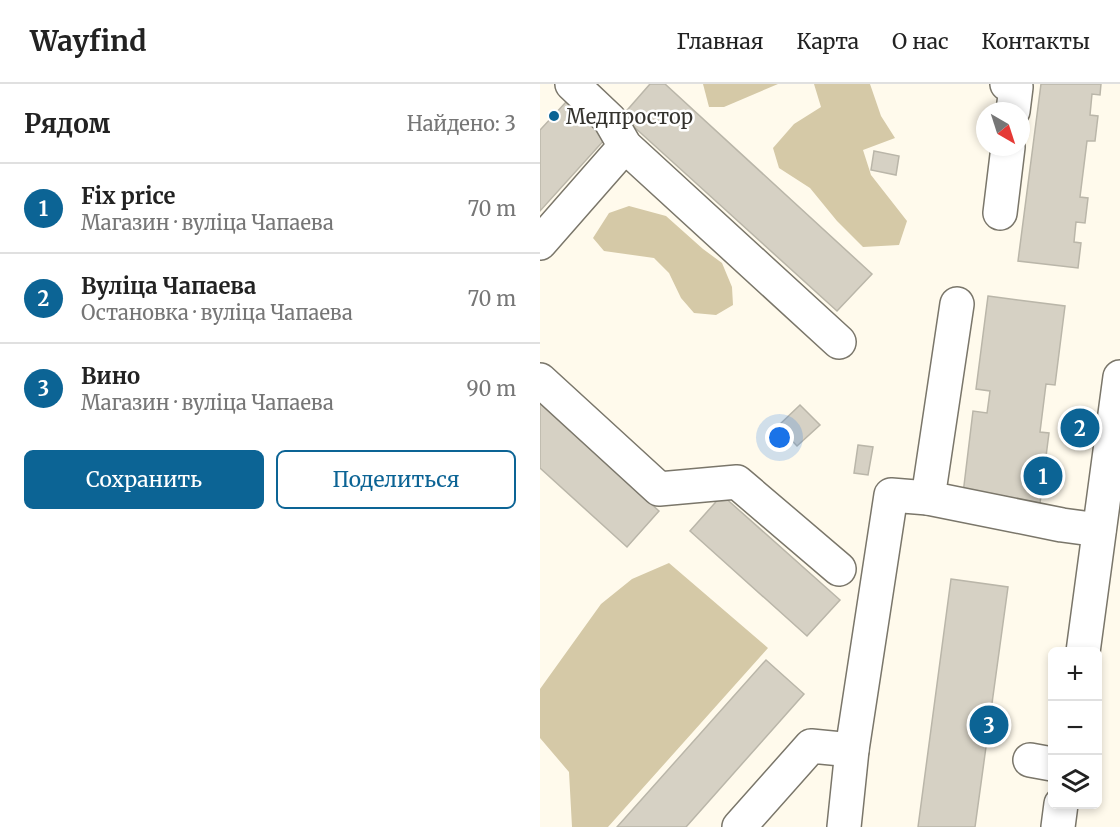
<!DOCTYPE html>
<html lang="ru">
<head>
<meta charset="utf-8">
<style>
	body { margin:0; font-family:Merriweather,serif; background:#f2f2f2; color:#222 }
	.controls { position:absolute; right:18px; bottom:18px; display:grid; overflow:hidden; border-radius:9px; box-shadow:0 3px 9px #0003 }
	.controls button { width:54px; height:54px; display:grid; place-items:center; padding:0; border:0; border-bottom:2px solid #e0e0e0; background:#fff; color:#222; font:30px sans-serif }
	.compass { position:absolute; left:436px; top:18px; width:54px; height:54px; border-radius:50%; background:#fff; box-shadow:0 3px 9px #0003; rotate:141deg }
	.you { position:absolute; left:240px; top:354px; width:21px; height:21px; margin:-15px; border:4px solid #fff; border-radius:50%; background:#1a73e8; box-shadow:0 0 0 9px #1a73e833 }
	.badge { display:grid; place-items:center; width:39px; height:39px; border-radius:50%; background:#0c6495; color:#fff; font-size:20px; font-weight:700 }
	.pin { position:absolute; translate:-50% -50%; border:3px solid #fff; box-shadow:0 2px 6px #0006 }
	.list { margin:0; padding:0; list-style:none }
	h2 { display:flex; justify-content:space-between; align-items:center; height:78px; margin:0; padding:0 24px; font-size:26px }
	h2 small { font-size:20px; font-weight:400; color:#767676 }
	.list li { display:grid; grid-template-columns:39px 1fr auto; gap:18px; align-items:center; box-sizing:border-box; height:90px; padding:0 24px; border-top:2px solid #e0e0e0 }
	.list b { display:block; font-size:22px; white-space:nowrap }
	.list p { margin:0; font-size:20px; white-space:nowrap; color:#767676 }
	.list em { font-size:20px; font-style:normal; color:#767676 }
	.actions { display:flex; gap:12px; padding:18px 24px }
	.actions a { flex:1; padding:14px 0; border:2px solid #0c6495; border-radius:9px; text-align:center; font-size:21px; color:#0c6495 }
	.actions .main { background:#0c6495; color:#fff }
	.icon { flex:none; width:33px; height:33px; fill:none; stroke:currentColor; stroke-width:2; stroke-linecap:round; stroke-linejoin:round }
	.map { position:relative; flex:none; width:580px; height:743px; overflow:hidden }
	header { display:flex; align-items:center; gap:36px; box-sizing:border-box; height:84px; padding:0 30px; background:#fff; border-bottom:2px solid #e0e0e0 }
	header strong { font-size:28px }
	nav { display:flex; gap:33px; margin-inline-start:auto; font-size:21px }
	main { display:flex }
	aside { flex:1; background:#fff }
	.map>svg:first-child { display:block }
	.green { fill:#d5c9a7 }
	.building { fill:#d6d1c4; stroke:#bab6a9; stroke-width:1.5 }
	.lines { fill:none; stroke-linecap:round; stroke-linejoin:round }
	.minor-casing { stroke:#7a766a; stroke-width:36 }
	.minor { stroke:#fff; stroke-width:33 }
	.poi-dot { fill:#0c6495; stroke:#fff; stroke-width:2 }
	.labels { text-anchor:middle; dominant-baseline:central; stroke-width:5; stroke-linejoin:round; paint-order:stroke }
	.poi-label { font-size:20px; fill:#35332e; stroke:#fff; text-anchor:start }
</style>
</head>
<body>
<header>
<strong>Wayfind</strong>
<nav><a>Главная</a><a>Карта</a><a>О нас</a><a>Контакты</a></nav>
</header>
<main>
<aside>
<h2>Рядом<small>Найдено: 3</small></h2>
<ul class="list">
<li><span class="badge">1</span><div><b>Fix price</b><p>Магазин · вуліца Чапаева</p></div><em>70 m</em></li>
<li><span class="badge">2</span><div><b>Вуліца Чапаева</b><p>Остановка · вуліца Чапаева</p></div><em>70 m</em></li>
<li><span class="badge">3</span><div><b>Вино</b><p>Магазин · вуліца Чапаева</p></div><em>90 m</em></li>
</ul>
<div class="actions"><a class="main">Сохранить</a><a>Поделиться</a></div>
</aside>
<div class="map">
<svg width="580" height="743" viewBox="0 0 580 743">
	<rect width="100%" height="100%" fill="#fffaec"/>
	<g class="green">
		<path d="M163,0H238L184,23H169Z"/>
		<path d="M274,0H330L341,32L355,54L323,66L331,91L367,137L359,161L323,163L297,137L270,104L239,84L233,64L254,40L281,23Z"/>
		<path d="M89,122L126,132L163,165L182,179L192,203L193,221L176,231L154,229L141,214L129,189L114,174L64,167L53,154L69,129Z"/>
		<path d="M129,479L228,564L68,743H32L29,688L0,654V605L61,520L92,495Z"/>
	</g>
	<g class="building">
		<path d="M110,0H125L332,190L297,227L82,32Z"/>
		<path d="M501,0H561L560,11L552,10L550,31L558,32L555,57H547L540,113L548,114L545,139L536,138L534,158L541,159L538,184L478,177Z"/>
		<path d="M26,18L66,54L0,127V46Z"/>
		<path d="M334,67L359,72L356,91L331,86Z"/>
		<path d="M448,212L525,222L515,301L506,300L500,348L509,349L499,427L422,418L433,327L447,329L450,307L436,305Z"/>
		<path d="M0,319L119,427L87,463L0,384Z"/>
		<path d="M260,321L280,341L257,362L238,342Z"/>
		<path d="M318,361L333,363L328,391L314,389Z"/>
		<path d="M182,411L300,516L267,552L150,447Z"/>
		<path d="M411,495L468,503L435,743H378Z"/>
		<path d="M226,576L264,610L146,743H77Z"/>
	</g>
	<g class="lines">
		<g class="minor-casing">
			<g id="minor">
				<path d="M32,0L70,36L85,62L299,258"/>
				<path d="M467,0L476,3L473,27"/>
				<path d="M460,129L468,63"/>
				<path d="M0,159L85,62"/>
				<path d="M417,220L388,414L522,441L559,446"/>
				<path d="M0,296L119,405L197,398L299,485"/>
				<path d="M543,568L580,293"/>
				<path d="M490,676L512,680"/>
				<path d="M199,743L271,662L312,666"/>
				<path d="M304,743L312,666L351,411L388,414"/>
				<path d="M518,743L521,720"/>
			</g>
		</g>
		<use href="#minor" class="minor"/>
	</g>
	<circle class="poi-dot" cx="14" cy="32" r="6"/>
	<g class="labels">
		<g class="poi-label">
			<text x="26" y="32">Медпростор</text>
		</g>
	</g>
</svg>
<div class="controls">
<button>+</button>
<button>−</button>
<button><svg class="icon" aria-label="layers" viewBox="0 0 24 24"><path d="M12 4l9 5-9 5-9-5zM3 14l9 5 9-5"/></svg></button>
</div>
<svg class="compass" viewBox="-18 -18 36 36"><path d="M0-13l5 13h-10z" fill="#e53935"/><path d="M0 13l5-13h-10z" fill="#767676"/></svg>
<div class="you"></div>
<div class="pin badge" style="left:503px;top:392px">1</div>
<div class="pin badge" style="left:540px;top:344px">2</div>
<div class="pin badge" style="left:449px;top:641px">3</div>
</div>
</main>
</body>
</html>
